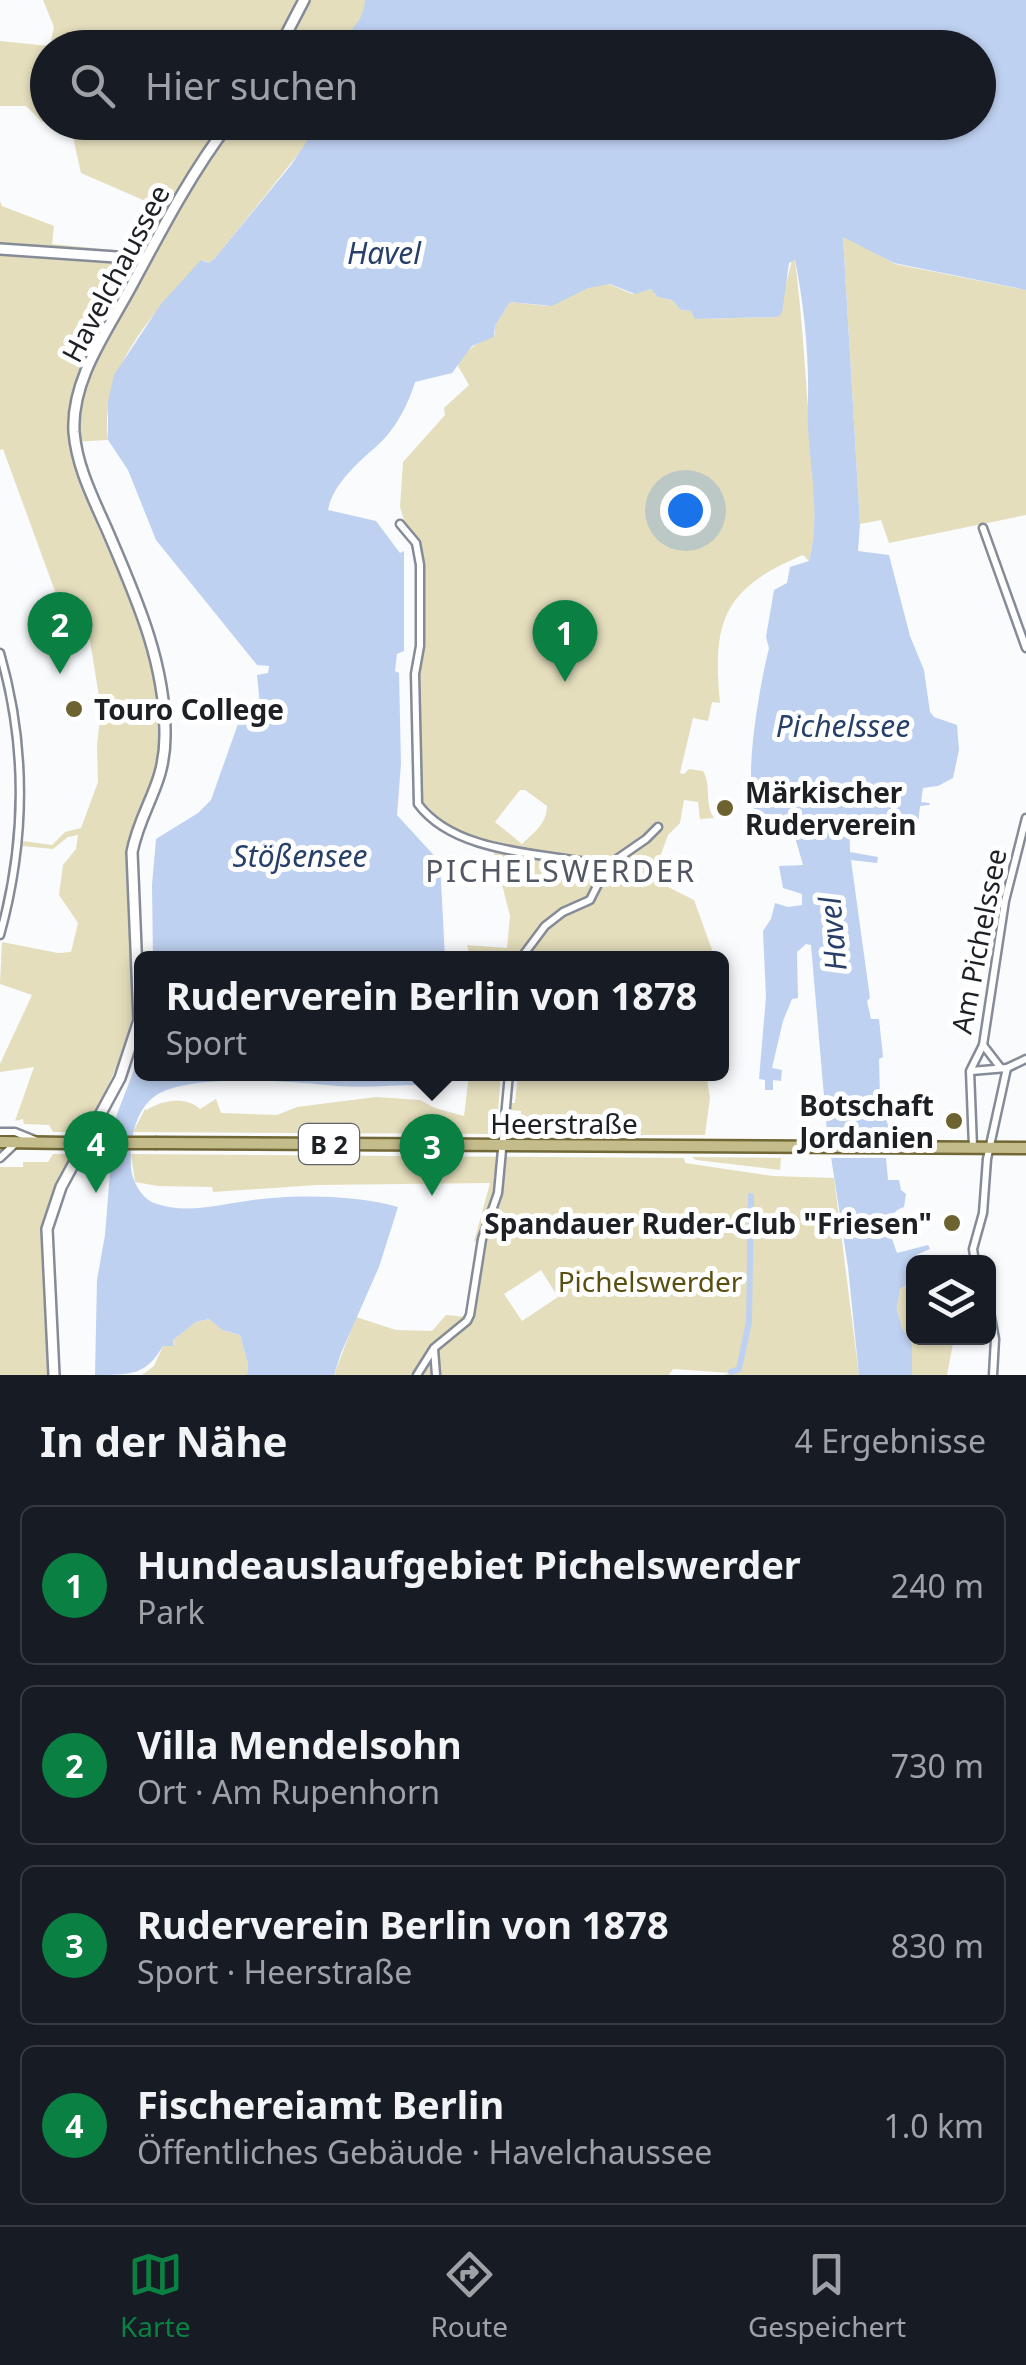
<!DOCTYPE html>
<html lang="de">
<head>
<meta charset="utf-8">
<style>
	body { margin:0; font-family:"Noto Sans",sans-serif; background:#242831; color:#f1f3f6 }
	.controls { position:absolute; right:30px; bottom:30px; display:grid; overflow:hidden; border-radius:15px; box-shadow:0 2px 8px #0004 }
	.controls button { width:90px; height:90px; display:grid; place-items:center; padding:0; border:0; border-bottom:2px solid #363941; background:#171b24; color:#f1f3f6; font:50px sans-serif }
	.you { position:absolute; left:685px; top:510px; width:35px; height:35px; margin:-25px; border:8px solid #fff; border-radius:50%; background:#1a73e8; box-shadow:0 0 0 15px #1a73e833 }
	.badge { display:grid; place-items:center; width:65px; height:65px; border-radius:50%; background:#0b8043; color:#fff; font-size:32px; font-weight:700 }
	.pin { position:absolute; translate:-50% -82px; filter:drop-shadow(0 2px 5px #0008) }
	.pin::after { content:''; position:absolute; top:52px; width:35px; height:30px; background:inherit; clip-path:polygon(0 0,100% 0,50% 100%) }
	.popup { position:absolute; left:134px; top:951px; width:595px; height:130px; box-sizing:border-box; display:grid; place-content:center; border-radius:15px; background:#171b24; filter:drop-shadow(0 2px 8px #0005); font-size:32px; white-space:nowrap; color:#9ea1a6 }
	.popup b { font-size:38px; color:#f1f3f6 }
	.popup::after { content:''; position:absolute; left:50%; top:100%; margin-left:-20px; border:20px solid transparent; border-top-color:#171b24 }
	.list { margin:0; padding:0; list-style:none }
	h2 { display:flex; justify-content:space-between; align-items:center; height:130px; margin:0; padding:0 40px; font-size:42px }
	h2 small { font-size:32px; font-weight:400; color:#9ea1a6 }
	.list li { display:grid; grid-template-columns:65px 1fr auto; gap:30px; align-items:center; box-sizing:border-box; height:160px; margin:0 20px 20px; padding:0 20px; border:2px solid #363941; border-radius:15px }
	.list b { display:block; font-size:38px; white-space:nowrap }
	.list p { margin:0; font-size:32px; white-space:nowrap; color:#9ea1a6 }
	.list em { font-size:32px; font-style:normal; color:#9ea1a6 }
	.icon { flex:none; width:55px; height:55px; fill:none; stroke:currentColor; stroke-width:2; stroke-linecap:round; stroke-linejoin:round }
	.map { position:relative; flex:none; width:1026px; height:1375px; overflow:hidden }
	.search { position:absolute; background:#171b24; box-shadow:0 2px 8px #0004; left:30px; right:30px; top:30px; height:110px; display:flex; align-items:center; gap:25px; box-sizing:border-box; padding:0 35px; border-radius:55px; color:#9ea1a6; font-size:38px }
	.sheet { height:850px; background:#171b24 }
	nav { display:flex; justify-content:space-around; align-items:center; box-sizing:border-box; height:140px; border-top:2px solid #363941; background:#171b24; font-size:28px; color:#9ea1a6 }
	nav a { display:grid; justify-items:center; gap:5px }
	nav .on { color:#0b8043 }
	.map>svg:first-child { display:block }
	.green { fill:#e4debd; fill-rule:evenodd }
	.water { fill:#bed1f1 }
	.pier { fill:#f9fbfd }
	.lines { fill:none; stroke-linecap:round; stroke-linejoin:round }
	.canal { stroke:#bed1f1; stroke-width:6 }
	.street-casing { stroke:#858c98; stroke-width:11 }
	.secondary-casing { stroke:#858c98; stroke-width:14 }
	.primary-casing { stroke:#716836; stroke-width:15 }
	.street { stroke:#fff; stroke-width:6 }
	.secondary { stroke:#fff; stroke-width:9 }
	.primary { stroke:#c5bc8c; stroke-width:10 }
	.primary-bridge-casing { stroke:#716836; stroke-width:15; stroke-linecap:butt }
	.primary-bridge { stroke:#c5bc8c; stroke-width:10 }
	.poi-dot { fill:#6d6330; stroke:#fff; stroke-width:4 }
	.labels { text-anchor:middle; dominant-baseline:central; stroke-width:10; stroke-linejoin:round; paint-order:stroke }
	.shield { fill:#fff; stroke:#616366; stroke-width:2.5 }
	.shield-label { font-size:25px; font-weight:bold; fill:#1d2024 }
	.street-label { font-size:28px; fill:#1d2024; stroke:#fff }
	.poi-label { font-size:28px; font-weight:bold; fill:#1d2024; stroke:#fff; text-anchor:start }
	.park-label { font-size:28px; fill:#5a4f11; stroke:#fff }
	.water-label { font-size:30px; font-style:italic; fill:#273f69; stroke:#fff }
	.neighbourhood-label { font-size:30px; letter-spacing:2.5px; fill:#515863; stroke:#fff }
</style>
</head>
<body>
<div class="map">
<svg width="1026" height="1375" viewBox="0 0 1026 1375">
	<rect width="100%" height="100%" fill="#f9fbfd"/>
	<g class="green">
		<path d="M43,0H383L366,47L48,48L47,122H42L26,106H0V41L50,46L54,27Z"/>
		<path d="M55,123H323L216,257L209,263L203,260C157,309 99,367 108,440L70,442C71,474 90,507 102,536C132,604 163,675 159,751C157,789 133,818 126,854L134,1011L117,1066L86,1132H53L49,1125L24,1124L23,1119L15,1121L34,1067L0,1072V1064L32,995L0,984L2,942L58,953L71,952L78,923L59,895L63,865L76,849L78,835L68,837L53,849L22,846L23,841L52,845L65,832L81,828L98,782L97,745L101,709L90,641L80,610L63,613L3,449L0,450V201L2,206L54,226L52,244L144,253L166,210L81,173L70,124Z"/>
		<path d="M846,236L895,264L1026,290V515L889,543L881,520L860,524L843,237Z"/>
		<path d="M792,260L795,261C802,315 805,369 809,423C813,467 820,517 809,561L803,555C724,588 712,620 720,703L712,702L708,721L693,718L680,773L684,774L689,769L703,771C712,786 704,804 714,818L700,819L698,802L684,800L680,823L668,835L652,879L694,900L715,958H470L467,945L507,948L510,916L493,849C463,844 432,829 414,802L412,666L418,647V566L400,507L403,462L445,415L444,408L469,385L458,366C465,349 478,342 495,335V326L510,302L548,306L592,286L609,284L632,294L651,289L658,297L672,300L681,310L691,311L696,319L778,317ZM520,790H525L547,806C547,824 533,833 522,844L495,822Z"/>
		<path d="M469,1074H501L498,1112L502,1113L500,1134L133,1132L145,1109L147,1110C161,1100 186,1096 200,1109L216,1099L221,1113L277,1115L297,1107L376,1097L420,1100L435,1108L464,1116Z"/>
		<path d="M518,1074H706L710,1098L705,1135H550L521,1131V1111L510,1110L511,1103H515Z"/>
		<path d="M53,1154H76L48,1213L43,1240L50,1363L48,1375H0V1167H23V1162H48Z"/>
		<path d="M131,1154L684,1158L685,1163L773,1176L834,1178L859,1375H724L730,1373L673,1369L669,1375H334L356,1317L396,1330L432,1331L446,1315L467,1317L481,1239L474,1242L490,1183L317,1185L213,1192L212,1187L158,1186L135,1182ZM541,1270L558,1297L522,1321L504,1294Z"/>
		<path d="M692,1157L781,1158L780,1170L696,1160Z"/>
		<path d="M913,1281L914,1338H954L947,1375H912V1344L902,1328L897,1309L900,1289Z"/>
		<path d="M209,1319L222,1330L240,1335L248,1364L247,1375H142L154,1366L163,1346L175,1345L173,1340L196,1322Z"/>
	</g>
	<g class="water">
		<path d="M365,0H1026V290L894,263L843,237L860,524L858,551L889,555L910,636L924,670L930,712L934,717L957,725L959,750L953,778L938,786L923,788L921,802L929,803L930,805L920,806L918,825H910L909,821L849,817L850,852L878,857L877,863L851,860L870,998L867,1001L871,1019H879L883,1057L879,1059L880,1098L891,1136L886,1158L888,1180H899L901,1190L906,1194L904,1207C881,1215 891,1236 897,1253L928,1245L930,1249L916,1255L922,1262H914L913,1281L900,1289L897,1309L902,1328L912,1344V1375H859L848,1267L827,1131L811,945L806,944L797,952L798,998L792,999L783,1021L772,1068L782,1070L781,1081L773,1080V1090H765V1080L759,1079L766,997L763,931L771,919L775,903L788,907L802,905V894L783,888L779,866L803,865L795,837C783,835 766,835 760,824C739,792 760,685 769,648L766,637L774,590L787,583L790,567L809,561C823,507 805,452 808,399C809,355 804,304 795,260L789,263L782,313L778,317L695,319L691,311L681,310L672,300L658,297L651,289L635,294L610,284L588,288L552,306L510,302L495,326L494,337L472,346L452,373L415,382C409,403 396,428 380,443C360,461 333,483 328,510L376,521L400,553L404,551V651L397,654L395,671L399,673L401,764L397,815L440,862L445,958H153L152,885L156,839L198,813L211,800L239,721L244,718L247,722L261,715L257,675L268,673L269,666L257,665L156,540L128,470L108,440V401L114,375L161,304L201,260L209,263L215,258L291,165L319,123L978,122V48L341,47C348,29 364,23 365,0Z"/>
		<path d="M142,1049V1074H431L421,1085C393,1085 365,1088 337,1086C294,1082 191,1072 155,1096C134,1111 130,1142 131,1166C131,1179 141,1198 154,1203C186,1215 221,1204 253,1200C293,1194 359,1195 398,1207L379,1267L341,1353L334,1375H247L248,1364L240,1335L222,1330L209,1319L196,1322L173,1340L174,1346H163C146,1375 132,1375 95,1375L97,1280L105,1235L114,1122Z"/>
	</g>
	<path class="pier" d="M825,1137L896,1138L891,1158H828Z"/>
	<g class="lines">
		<path class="canal" d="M731,1372L739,1369L749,1322L751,1196"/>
		<g class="street-casing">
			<g id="street">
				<path d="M400,524L416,543L420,565V646L415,674L418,804C457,856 547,852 607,866"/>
				<path d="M983,528L1026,648"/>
				<path d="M0,653C27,747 26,841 0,935"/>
				<path d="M521,958L545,926L563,912L590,900L607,866L646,839L658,827"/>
				<path d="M983,1045L1000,1067"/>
				<path d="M971,1071L1007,1068L1026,1059"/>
				<path d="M0,1132H15L35,1140"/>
				<path d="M973,1147L970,1071L983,1045L1005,901L1026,818"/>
				<path d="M0,1158L17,1142"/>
				<path d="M975,1262L973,1249L983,1213L987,1159L1007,1068"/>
				<path d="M988,1301L995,1339L993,1375"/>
				<path d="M434,1349L436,1375"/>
				<path d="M417,1375L434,1348L467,1321L470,1315L482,1239L498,1193L509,1074"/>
			</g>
		</g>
		<g class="secondary-casing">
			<g id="secondary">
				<path d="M279,48L304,0"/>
				<path d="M0,249L145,259"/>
				<path d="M54,1375L47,1229L61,1187L120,1078L139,1020L132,852C141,807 165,786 165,736C166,664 136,597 108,532C94,500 77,468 74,432C71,379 108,330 132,285C162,229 191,173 230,122"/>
			</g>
		</g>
		<g class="primary-casing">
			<g id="primary">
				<path d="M0,1142L67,1143"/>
				<path d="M157,1143L1026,1148"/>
			</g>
		</g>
		<use href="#street" class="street"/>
		<use href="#secondary" class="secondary"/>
		<use href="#primary" class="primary"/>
		<g class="primary-bridge-casing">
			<path id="primary-bridge" d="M67,1143H157"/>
		</g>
		<use href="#primary-bridge" class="primary-bridge"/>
	</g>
	<g class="poi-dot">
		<circle cx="74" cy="709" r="10"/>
		<circle cx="725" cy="808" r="10"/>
		<circle cx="954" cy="1121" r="10"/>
		<circle cx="952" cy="1223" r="10"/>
	</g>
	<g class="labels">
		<rect class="shield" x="299" y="1124" width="60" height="40" rx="8"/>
		<g class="shield-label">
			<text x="329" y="1144">B 2</text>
		</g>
		<g class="street-label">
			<text transform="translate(115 273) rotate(-62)">Havelchaussee</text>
			<text transform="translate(978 941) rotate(-79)">Am Pichelssee</text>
			<text x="564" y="1123">Heerstraße</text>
		</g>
		<g class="poi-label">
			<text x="94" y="709">Touro College</text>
			<text x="745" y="792">Märkischer<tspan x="745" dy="32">Ruderverein</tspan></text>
			<text x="934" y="1105" text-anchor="end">Botschaft<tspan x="934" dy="32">Jordanien</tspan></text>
			<text x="932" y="1223" text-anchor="end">Spandauer Ruder-Club "Friesen"</text>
		</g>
		<g class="park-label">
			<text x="650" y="1281">Pichelswerder</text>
		</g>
		<g class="water-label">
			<text x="384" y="252">Havel</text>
			<text x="843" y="725">Pichelssee</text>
			<text x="300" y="855">Stößensee</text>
			<text transform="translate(832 934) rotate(-95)">Havel</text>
		</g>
		<g class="neighbourhood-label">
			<text x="561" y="870">PICHELSWERDER</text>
		</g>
	</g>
</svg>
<div class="controls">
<button><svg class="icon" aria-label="layers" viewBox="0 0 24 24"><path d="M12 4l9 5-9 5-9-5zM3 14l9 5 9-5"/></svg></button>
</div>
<div class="you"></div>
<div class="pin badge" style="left:565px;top:682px">1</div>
<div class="pin badge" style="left:60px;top:674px">2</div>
<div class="pin badge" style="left:432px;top:1196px">3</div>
<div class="popup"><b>Ruderverein Berlin von 1878</b>Sport</div>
<div class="pin badge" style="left:96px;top:1193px">4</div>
<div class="search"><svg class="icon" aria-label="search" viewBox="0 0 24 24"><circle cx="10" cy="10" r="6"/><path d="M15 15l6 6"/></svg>Hier suchen</div>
</div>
<section class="sheet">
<h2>In der Nähe<small>4 Ergebnisse</small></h2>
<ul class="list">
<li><span class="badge">1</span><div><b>Hundeauslaufgebiet Pichelswerder</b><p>Park</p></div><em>240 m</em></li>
<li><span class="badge">2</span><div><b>Villa Mendelsohn</b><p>Ort · Am Rupenhorn</p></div><em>730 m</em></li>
<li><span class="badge">3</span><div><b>Ruderverein Berlin von 1878</b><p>Sport · Heerstraße</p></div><em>830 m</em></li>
<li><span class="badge">4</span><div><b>Fischereiamt Berlin</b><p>Öffentliches Gebäude · Havelchaussee</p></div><em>1.0 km</em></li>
</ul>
</section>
<nav>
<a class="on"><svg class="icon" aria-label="map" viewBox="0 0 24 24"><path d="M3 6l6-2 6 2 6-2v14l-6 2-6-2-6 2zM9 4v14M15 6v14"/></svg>Karte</a>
<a><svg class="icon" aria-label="directions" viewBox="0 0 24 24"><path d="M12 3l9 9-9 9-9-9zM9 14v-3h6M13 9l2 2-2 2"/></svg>Route</a>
<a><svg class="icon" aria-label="saved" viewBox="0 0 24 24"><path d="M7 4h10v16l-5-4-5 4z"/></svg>Gespeichert</a>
</nav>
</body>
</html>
